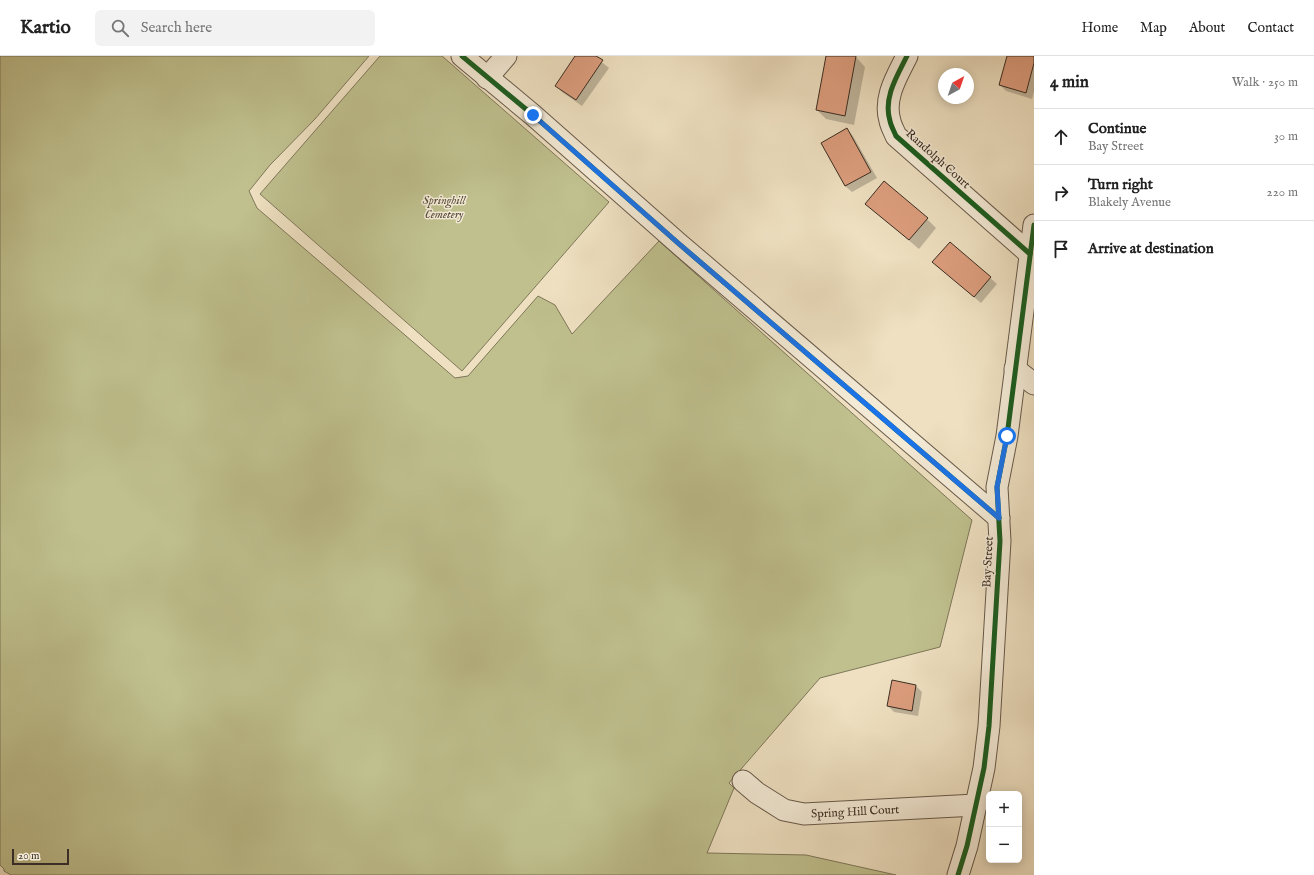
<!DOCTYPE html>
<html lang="en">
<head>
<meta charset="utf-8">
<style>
	body { margin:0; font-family:"IM FELL English",serif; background:#f2f2f2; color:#222 }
	.controls { position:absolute; right:12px; bottom:12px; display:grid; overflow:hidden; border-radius:6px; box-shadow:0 2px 10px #0003 }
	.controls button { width:36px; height:36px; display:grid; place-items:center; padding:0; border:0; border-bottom:1px solid #e0e0e0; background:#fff; color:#222; font:20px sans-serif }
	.compass { position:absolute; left:938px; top:12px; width:36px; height:36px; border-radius:50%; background:#fff; box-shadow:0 2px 10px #0003; rotate:40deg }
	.scale { position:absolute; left:12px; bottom:10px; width:57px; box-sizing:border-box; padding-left:4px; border:2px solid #3c2e24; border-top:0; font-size:11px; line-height:14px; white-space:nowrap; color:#3c2e24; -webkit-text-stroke:3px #f4ebd7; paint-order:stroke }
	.stop { position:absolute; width:12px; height:12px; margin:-9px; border:3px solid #1a73e8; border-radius:50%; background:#fff }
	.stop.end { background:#1a73e8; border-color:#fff; box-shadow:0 1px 4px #0008 }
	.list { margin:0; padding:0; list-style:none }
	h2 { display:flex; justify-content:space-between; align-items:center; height:52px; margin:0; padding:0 16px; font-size:17px }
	h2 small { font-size:13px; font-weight:400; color:#767676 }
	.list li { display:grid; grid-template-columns:26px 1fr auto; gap:12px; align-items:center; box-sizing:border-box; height:56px; padding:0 16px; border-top:1px solid #e0e0e0 }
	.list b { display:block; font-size:15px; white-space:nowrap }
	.list p { margin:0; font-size:13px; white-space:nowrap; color:#767676 }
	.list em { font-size:13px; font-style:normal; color:#767676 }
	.icon { flex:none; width:22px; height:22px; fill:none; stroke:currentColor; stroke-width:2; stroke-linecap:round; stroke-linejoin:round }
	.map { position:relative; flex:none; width:1034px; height:819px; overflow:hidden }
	header { display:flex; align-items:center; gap:24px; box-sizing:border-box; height:56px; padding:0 20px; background:#fff; border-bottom:1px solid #e0e0e0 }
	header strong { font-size:19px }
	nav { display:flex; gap:22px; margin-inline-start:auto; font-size:14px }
	.search { width:280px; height:36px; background:#f2f2f2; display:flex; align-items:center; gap:10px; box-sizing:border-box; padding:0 14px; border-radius:6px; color:#767676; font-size:15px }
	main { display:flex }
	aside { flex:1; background:#fff }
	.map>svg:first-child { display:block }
	.green { fill:#bfc08e; stroke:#7e7759 }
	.shadow { fill:#0003 }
	.building { fill:#dc9e7e; stroke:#3c2e24 }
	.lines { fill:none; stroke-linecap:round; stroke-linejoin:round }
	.minor-casing { stroke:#685a4b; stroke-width:23 }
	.minor { stroke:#f4ebd7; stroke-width:21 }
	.cycleway-casing { stroke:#f4ebd7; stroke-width:8 }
	.cycleway { stroke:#1b5e20; stroke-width:5 }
	.route { stroke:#1a73e8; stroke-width:5 }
	.labels { text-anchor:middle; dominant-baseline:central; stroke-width:3; stroke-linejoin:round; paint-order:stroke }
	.street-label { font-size:12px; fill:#3c2e24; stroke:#f4ebd7 }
	.park-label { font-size:12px; font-style:italic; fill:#564b39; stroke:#f4ebd7 }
</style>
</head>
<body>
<header>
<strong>Kartio</strong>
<div class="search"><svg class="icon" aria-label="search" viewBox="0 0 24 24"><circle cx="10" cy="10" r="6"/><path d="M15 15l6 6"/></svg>Search here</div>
<nav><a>Home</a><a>Map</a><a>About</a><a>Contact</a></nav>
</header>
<main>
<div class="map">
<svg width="1034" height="819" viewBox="0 0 1034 819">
	<rect width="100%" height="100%" fill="#eee0c1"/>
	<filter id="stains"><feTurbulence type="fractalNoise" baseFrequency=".005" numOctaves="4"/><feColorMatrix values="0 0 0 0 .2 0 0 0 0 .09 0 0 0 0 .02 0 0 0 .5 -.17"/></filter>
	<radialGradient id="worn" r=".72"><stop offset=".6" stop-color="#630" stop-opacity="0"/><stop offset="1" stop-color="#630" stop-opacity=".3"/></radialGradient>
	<g class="green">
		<path d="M0,0H369L315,63L270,109L249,135L257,152L455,322L468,320L538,240L555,249L572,278L659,185L972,464L940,591L820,622L729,727L734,732L707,797L806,799L896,819H11L4,815V813L0,809Z"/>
		<path d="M380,0H442L609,146L462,315L260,138Z"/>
	</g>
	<g class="shadow">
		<path d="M576,0H594L609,12L582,50L562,36L556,29Z"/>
		<path d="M827,0L856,1L865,11L854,69L826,63L817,54Z"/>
		<path d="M1008,0H1034V36L1032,43L1006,35L1000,29Z"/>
		<path d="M847,73L853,80L877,122L852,136L845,130L822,87Z"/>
		<path d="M866,148L927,163L936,172L919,193Z"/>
		<path d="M950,187L997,228L981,247L933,206Z"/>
		<path d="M916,630L922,636L918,660L894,656L888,650Z"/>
	</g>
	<g class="building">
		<path d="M575,0H596L603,4L576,44L555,30Z"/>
		<path d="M826,0H856L845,60L816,54Z"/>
		<path d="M1007,0H1034V7L1026,37L999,29Z"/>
		<path d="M847,72L871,116L845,130L821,87Z"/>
		<path d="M884,125L928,162L909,184L865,148Z"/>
		<path d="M950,186L991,221L974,241L932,206Z"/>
		<path d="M892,624L916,629L912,655L887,650Z"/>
	</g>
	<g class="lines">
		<g class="minor-casing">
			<g id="minor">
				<path d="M462,0L533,59L678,187L999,462"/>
				<path d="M907,0C897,20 883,42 890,65C891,70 894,75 896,80L1030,198"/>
				<path d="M487,22L506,0"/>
				<path d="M1015,313L1034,328"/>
				<path id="s1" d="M743,725L757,737L784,754L804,758L976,749"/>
				<path d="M958,819L967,790L984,712L989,670L1000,485L997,431L1007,380L1034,169"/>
			</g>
		</g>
		<use href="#minor" class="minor"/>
		<g class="cycleway-casing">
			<g id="cycleway">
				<path d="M462,0L533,59L678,187L999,462"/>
				<path d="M907,0C897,20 883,42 890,65C891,70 894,75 896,80L1030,198"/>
				<path d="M958,819L967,790L984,712L989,670L1000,485L997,431L1007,380L1034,169"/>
			</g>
		</g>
		<use href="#cycleway" class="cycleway"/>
	</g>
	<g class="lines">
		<path class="route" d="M533,59L678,187L999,462L997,431L1007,380"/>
	</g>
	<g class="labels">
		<g class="street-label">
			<text transform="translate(938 103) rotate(42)">Randolph Court</text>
			<text transform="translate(988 506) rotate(-87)">Bay Street</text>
			<text stroke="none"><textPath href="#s1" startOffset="122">Spring Hill Court</textPath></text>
		</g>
		<g class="park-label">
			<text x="444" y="144">Springhill<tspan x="444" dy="14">Cemetery</tspan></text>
		</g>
	</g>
	<rect width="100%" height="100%" filter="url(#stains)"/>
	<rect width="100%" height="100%" fill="url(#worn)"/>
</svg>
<div class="controls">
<button>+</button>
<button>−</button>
</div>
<svg class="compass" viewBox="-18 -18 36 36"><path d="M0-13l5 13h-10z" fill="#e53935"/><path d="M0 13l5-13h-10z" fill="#767676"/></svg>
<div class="scale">20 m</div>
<div class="stop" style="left:1007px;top:380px"></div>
<div class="stop end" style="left:533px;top:59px"></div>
</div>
<aside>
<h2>4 min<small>Walk · 250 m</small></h2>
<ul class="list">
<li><svg class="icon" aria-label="ahead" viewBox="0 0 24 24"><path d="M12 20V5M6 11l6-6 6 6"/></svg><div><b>Continue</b><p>Bay Street</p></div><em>30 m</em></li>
<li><svg class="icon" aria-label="right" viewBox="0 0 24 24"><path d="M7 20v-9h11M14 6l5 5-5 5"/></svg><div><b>Turn right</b><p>Blakely Avenue</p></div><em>220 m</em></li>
<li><svg class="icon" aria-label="arrive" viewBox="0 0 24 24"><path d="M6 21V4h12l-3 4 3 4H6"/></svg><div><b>Arrive at destination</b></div></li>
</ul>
</aside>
</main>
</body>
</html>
